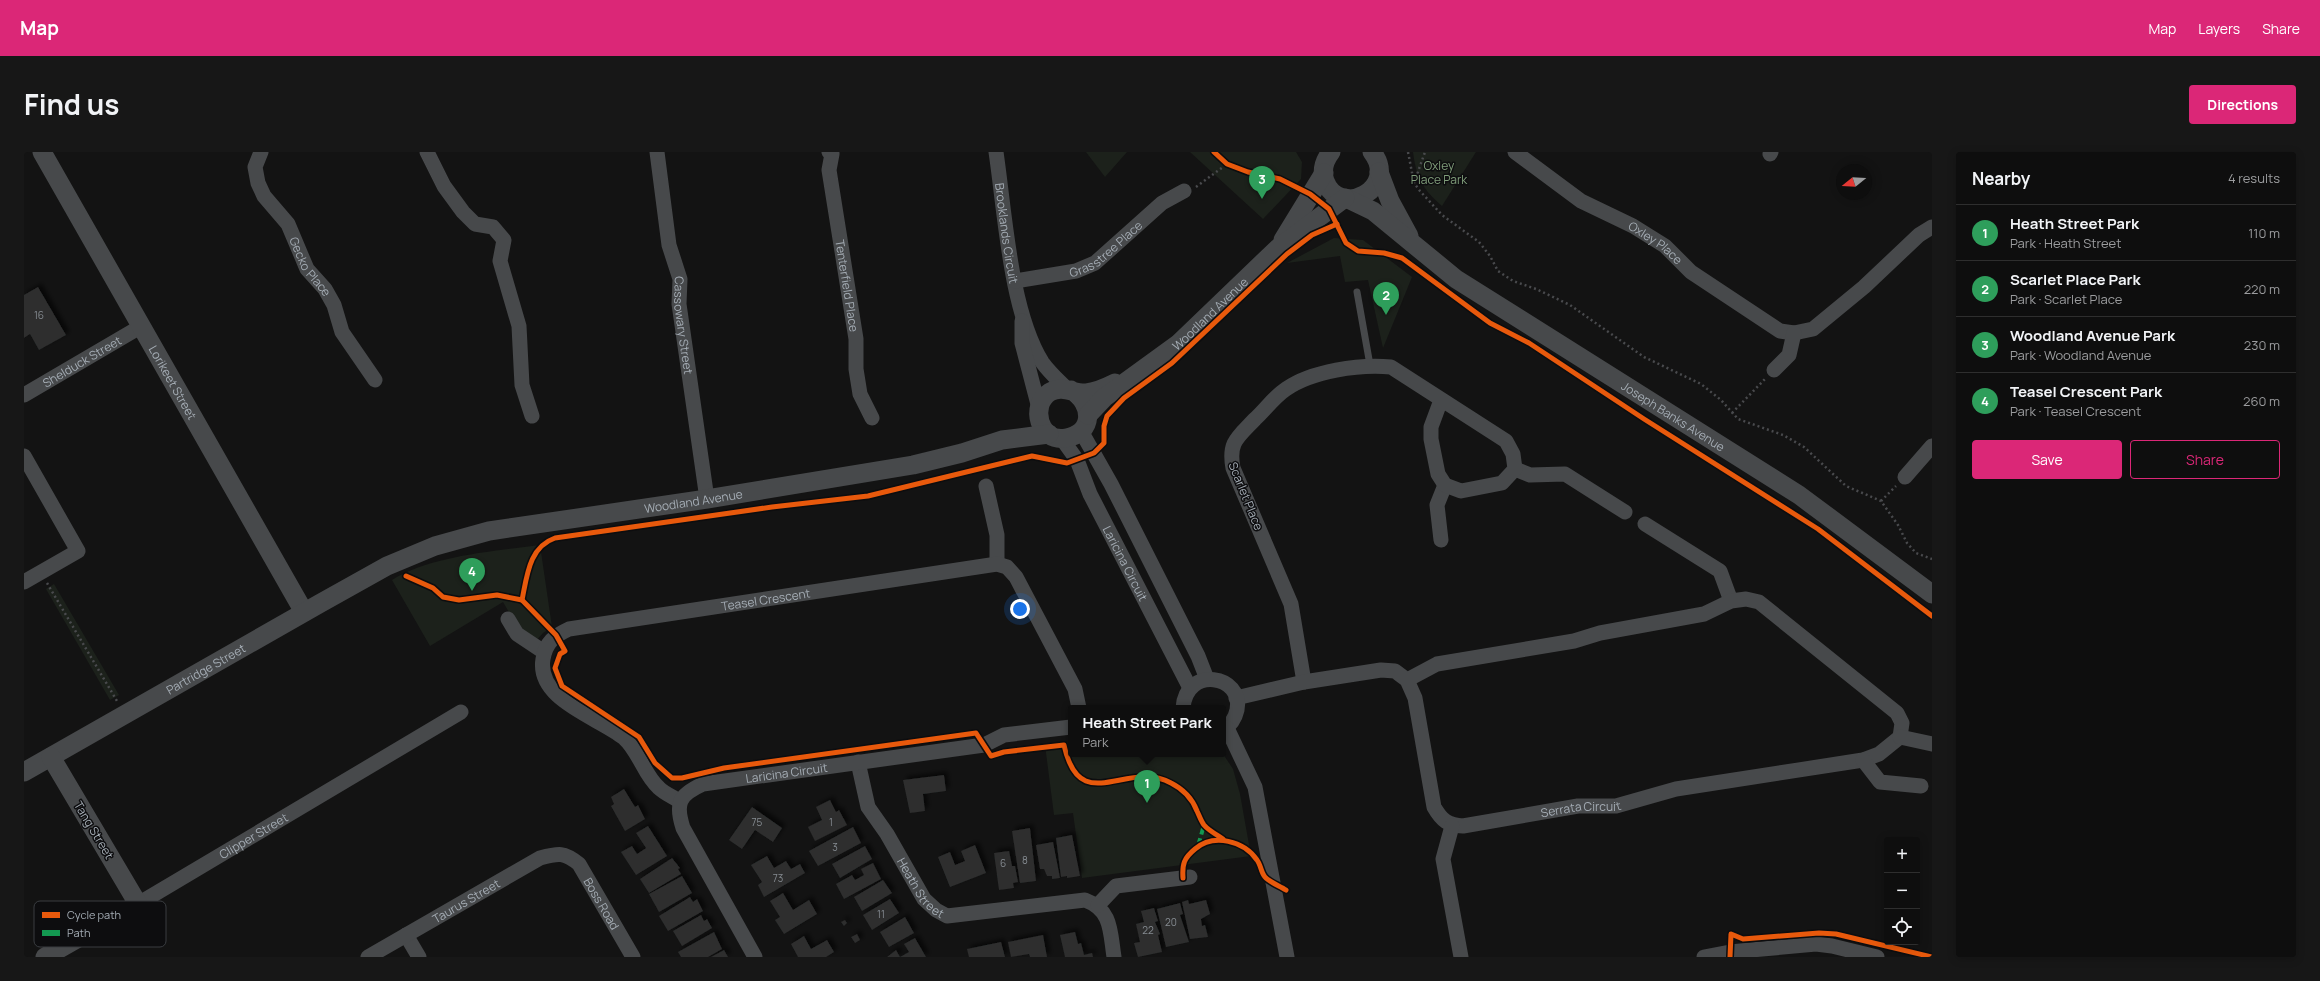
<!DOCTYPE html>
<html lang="en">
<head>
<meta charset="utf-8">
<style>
	body { margin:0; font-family:Manrope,sans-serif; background:#171717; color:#f1f3f6 }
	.controls { position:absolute; right:12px; bottom:12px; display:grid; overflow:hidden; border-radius:4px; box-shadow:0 2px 10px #0003 }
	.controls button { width:36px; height:36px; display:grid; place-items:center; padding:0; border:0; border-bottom:1px solid #2e2e2e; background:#0e0e0e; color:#f1f3f6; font:20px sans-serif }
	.compass { position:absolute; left:1812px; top:12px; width:36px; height:36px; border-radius:50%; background:#0e0e0e; box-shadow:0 2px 10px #0003; rotate:252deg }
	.you { position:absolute; left:996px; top:457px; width:14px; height:14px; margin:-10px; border:3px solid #fff; border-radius:50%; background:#1a73e8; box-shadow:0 0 0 6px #1a73e833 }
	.badge { display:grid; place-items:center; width:26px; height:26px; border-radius:50%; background:#db2777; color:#fff; font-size:13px; font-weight:700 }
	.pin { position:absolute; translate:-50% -33px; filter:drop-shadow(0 1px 2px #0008) }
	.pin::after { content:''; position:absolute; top:21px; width:14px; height:12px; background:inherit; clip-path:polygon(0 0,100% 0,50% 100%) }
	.popup { position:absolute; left:1044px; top:553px; width:158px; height:52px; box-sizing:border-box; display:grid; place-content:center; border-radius:4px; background:#0e0e0e; filter:drop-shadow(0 1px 3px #0005); font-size:13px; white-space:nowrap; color:#9b9c9e }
	.popup b { font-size:15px; color:#f1f3f6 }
	.popup::after { content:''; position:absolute; left:50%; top:100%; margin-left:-8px; border:8px solid transparent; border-top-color:#0e0e0e }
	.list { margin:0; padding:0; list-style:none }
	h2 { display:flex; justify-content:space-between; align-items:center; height:52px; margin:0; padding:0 16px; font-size:17px }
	h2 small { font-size:13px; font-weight:400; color:#9b9c9e }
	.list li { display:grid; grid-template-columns:26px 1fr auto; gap:12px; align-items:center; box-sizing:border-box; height:56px; padding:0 16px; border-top:1px solid #2e2e2e }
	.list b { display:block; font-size:15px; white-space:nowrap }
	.list p { margin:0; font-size:13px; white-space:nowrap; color:#9b9c9e }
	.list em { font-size:13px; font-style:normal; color:#9b9c9e }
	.actions { display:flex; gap:8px; padding:12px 16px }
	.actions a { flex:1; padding:9px 0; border:1px solid #db2777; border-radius:4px; text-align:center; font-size:14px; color:#db2777 }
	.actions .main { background:#db2777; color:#fff }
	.icon { flex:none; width:22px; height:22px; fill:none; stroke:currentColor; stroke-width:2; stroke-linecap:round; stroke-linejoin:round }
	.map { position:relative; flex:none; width:1908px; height:805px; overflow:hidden; border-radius:4px }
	header { display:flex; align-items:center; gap:24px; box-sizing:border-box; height:56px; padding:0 20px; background:#db2777; color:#fff }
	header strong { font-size:19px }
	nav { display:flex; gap:22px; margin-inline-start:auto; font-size:14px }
	.intro { display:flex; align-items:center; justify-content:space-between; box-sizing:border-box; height:96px; padding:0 24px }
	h1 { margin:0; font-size:28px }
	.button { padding:10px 18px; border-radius:4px; background:#db2777; color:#fff; font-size:14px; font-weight:700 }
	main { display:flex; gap:24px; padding:0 24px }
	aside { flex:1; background:#0e0e0e; border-radius:4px; box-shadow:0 2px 10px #0003 }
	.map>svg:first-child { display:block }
	.green { fill:#1c211b }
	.building { fill:#2d2e2e; filter:url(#shadow) }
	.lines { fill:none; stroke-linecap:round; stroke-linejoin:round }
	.path { stroke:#494a4d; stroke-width:2.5; stroke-dasharray:2 3; stroke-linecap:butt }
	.service { stroke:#47494b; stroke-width:7 }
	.minor { stroke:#47494b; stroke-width:15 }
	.tertiary { stroke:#47494b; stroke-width:19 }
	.quiet { stroke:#139951; stroke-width:4; stroke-dasharray:8 4; stroke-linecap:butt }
	.cycleway-casing { stroke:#0d0d0f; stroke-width:8 }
	.cycleway { stroke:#e8590c; stroke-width:5 }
	.labels { text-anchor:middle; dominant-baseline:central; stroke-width:3; stroke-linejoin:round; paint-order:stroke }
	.number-label { font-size:10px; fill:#868c92 }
	.park-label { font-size:12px; fill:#819e7b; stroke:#0d0d0f }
	.street-label { font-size:12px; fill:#a4acb4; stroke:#0d0d0f }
	.key { fill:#0d0d0f; stroke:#3a3d41; stroke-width:1 }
	.key-label { font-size:11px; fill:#a4acb4 }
</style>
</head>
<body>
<header>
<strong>Map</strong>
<nav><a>Map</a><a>Layers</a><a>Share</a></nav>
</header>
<div class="intro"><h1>Find us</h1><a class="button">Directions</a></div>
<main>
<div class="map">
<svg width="1908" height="805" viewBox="0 0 1908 805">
	<defs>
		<filter id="shadow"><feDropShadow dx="3.5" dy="-3.5" stdDeviation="2" flood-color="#0009"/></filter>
	</defs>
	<rect width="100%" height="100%" fill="#131313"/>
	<g class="green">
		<path d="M1062,0H1103L1081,25Z"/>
		<path d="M1166,0H1272L1278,10L1277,27L1239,67Z"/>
		<path d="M1389,0H1452L1418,54C1399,38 1392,25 1389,0Z"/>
		<path d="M1310,86L1339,88L1388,125L1359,196L1344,128L1321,130L1316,104L1263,111Z"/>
		<path d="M516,393L528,475L519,481L510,491L496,479L479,450L406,494L368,428C406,404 470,399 516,393Z"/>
		<path d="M30,432L95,543L86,548L22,437Z"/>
		<path d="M1047,590V602H1199L1209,617L1216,642L1227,704L1058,726L1049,661L1030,663L1021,593Z"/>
	</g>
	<g class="building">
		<path d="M14,135L42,183L15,198L6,182L0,186V143Z"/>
		<path d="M920,623L922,639L899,642L901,659L886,661L879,628Z"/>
		<path d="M600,637L611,655L614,653L621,667L601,679L587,654L590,652L587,645Z"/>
		<path d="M806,648L812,660L815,658L823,673L791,689L784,675L798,668L792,655Z"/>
		<path d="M728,655L758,676L749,690L731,678L718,697L705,688Z"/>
		<path d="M624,674L643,704L612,723L597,700L608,694L613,702L622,696L612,681Z"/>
		<path d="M829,675L837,691L794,714L785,699Z"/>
		<path d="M1006,676L1012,729L996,731L988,679Z"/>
		<path d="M1048,683L1056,724L1043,726V724L1037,725L1032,686Z"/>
		<path d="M1029,690L1036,726L1028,727V724H1023L1020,717H1016L1012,693Z"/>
		<path d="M951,693L962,721L926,735L914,705L926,700L931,713L941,709L937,699Z"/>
		<path d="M841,694L848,707L816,726L808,712Z"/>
		<path d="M985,699L988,714H991L994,730L989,731L990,736L975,738L970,701Z"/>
		<path d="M743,704L750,716L762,709L767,717L776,712L781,721L740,745L734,733L738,730L727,713Z"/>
		<path d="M648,706L656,716L654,717L657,722L625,741L616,727Z"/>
		<path d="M849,711L857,727L820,747L812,732L828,723L831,728L840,723L837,717Z"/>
		<path d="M658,724L668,741L635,760L625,742Z"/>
		<path d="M859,728L868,741L838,759L830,745Z"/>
		<path d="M759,741L769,758L785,748L793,762L760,782L751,768L756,765L746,749Z"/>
		<path d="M666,745L669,750L673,747L679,759L644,779L635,764Z"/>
		<path d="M866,747L875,761L848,778L839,763Z"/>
		<path d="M1164,748L1165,752L1182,748L1186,762L1177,767L1178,774L1181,773L1184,785L1166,787L1158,750Z"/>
		<path d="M1156,751L1159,762L1156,763L1165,790L1142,795L1133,757Z"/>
		<path d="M1130,756L1134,769L1131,770L1136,782L1134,783L1138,800L1114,805L1110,791L1116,790L1112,772L1120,770L1117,759Z"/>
		<path d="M677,763L680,769L683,767L688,776L658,794L649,779Z"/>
		<path d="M881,765L890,781L865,795L856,780Z"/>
		<path d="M821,768L823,771L820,774L817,770Z"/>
		<path d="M690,780L698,797L684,805H657L654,800Z"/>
		<path d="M1051,780L1054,792L1057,791L1060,803L1068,801L1069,805H1041L1036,783Z"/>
		<path d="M833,782L836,788L831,791L827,785Z"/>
		<path d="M1019,783L1023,805H1006L1005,802L987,805L984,790Z"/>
		<path d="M780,784L787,797L803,788L810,800L802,805H774L767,792Z"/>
		<path d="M891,786L902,805H863L872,798L876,805L885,800L880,792Z"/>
		<path d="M977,790L981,805H945L943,797Z"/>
		<path d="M700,798L704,805H687Z"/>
	</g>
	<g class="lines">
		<g class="path">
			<path d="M1384,0L1390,31L1396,39L1418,63L1455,90L1466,104L1474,119L1489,129L1512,137L1546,153L1620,205L1677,232L1697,248L1714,267L1759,283L1780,295L1822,334L1857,349L1874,373L1883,391L1892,401L1908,407"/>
			<path d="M1390,31L1401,0"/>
			<path d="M1172,35L1203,12"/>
			<path d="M1708,261L1741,227"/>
			<path d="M1857,349L1872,334"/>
			<path d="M23,431L93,549"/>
		</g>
		<path class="service" d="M1333,140L1346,213"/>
		<g class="minor">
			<path id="s1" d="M237,0L231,15L234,31L240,44L264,72L283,117L301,137L310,153L318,180L351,228"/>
			<path d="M403,0L420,34L439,60L451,72L469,75L480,88L476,109L495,174L498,233L508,264"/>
			<path id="s2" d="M633,0L645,93L656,127L655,152L683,347"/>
			<path id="s3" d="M805,0L808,2L805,18L832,187V217L836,242L848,266"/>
			<path id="s4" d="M972,0C981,61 986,158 1018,210C1025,220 1035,229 1043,237"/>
			<path id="s5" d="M1491,0L1557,49L1609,74L1641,94L1667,120L1756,179L1770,181L1789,177L1840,135L1895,83L1908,75"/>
			<path d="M1746,2L1747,0"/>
			<path id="s6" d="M991,129L1052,119L1071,111L1138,51L1160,39"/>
			<path d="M998,169V191L1015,256"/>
			<path d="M1750,218L1765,203L1770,181"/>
			<path id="s7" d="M0,243L116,175"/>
			<path d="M1057,279L1087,332L1174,504L1183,527"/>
			<path id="s8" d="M1038,287L1053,308L1066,342L1166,536"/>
			<path d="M0,304L54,399L0,430"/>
			<path d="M1491,317L1506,323L1541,322L1601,360"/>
			<path d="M1881,325L1908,294"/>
			<path d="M962,334L973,383V412"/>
			<path d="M1621,372L1696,419L1707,449"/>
			<path d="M1417,388L1413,353L1421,333"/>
			<path d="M484,467L493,482L520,500"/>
			<path d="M1280,530L1267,452L1209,316C1204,290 1214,285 1231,267C1241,258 1250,245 1262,237C1288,219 1335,212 1367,215L1482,289L1489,302L1491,317L1478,331L1437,339L1421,333L1414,322L1407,287V275L1417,248"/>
			<path id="s9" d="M1212,546L1280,530L1357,518L1371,519L1383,528L1391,546L1410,655C1418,669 1424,673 1439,674L1554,654H1592L1652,637L1839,608L1855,602L1876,585L1878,571L1873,561L1735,450L1722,447L1707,449L1680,462L1576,481L1550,489L1413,512L1383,528"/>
			<path d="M1159,556C1162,513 1220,523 1213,558C1211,567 1207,573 1199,578"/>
			<path d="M1203,576L1231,635L1263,805"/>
			<path d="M1876,585L1908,592"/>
			<path d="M1839,608L1856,630L1897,634"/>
			<path id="s10" d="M834,610L844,655L863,682L900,747L912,758L923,764L1061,748C1088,758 1086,779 1090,805"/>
			<path id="s11" d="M655,649C649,645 640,641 635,636C620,623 615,599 600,586C574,565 512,548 519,507C522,490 530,484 545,477L973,412L983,415L992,425L1051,537L1055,556"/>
			<path d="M1428,674L1419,707L1437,805"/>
			<path id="s12" d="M114,752L437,560"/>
			<path d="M1074,753L1092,734L1166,725"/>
			<path d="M382,783L395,805"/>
			<path id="s13" d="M344,805L516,706C535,701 540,700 555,712L609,805"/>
			<path id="s14" d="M731,805L659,676C651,651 655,643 679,632L960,593L980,583L1047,575"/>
			<path d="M1680,805L1706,800L1792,792L1808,794L1853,805"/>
		</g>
		<g class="tertiary">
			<path id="s15" d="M18,0L280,460"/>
			<path d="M1307,0C1300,9 1297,18 1301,29C1316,68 1376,36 1348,0"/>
			<path d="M1355,20L1366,49L1385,84"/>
			<path id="s16" d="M1324,47L1349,59L1432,127L1775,343L1908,442"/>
			<path d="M1259,88L1300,21"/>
			<path d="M1047,238C1070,252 1070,281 1042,286C1015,291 1005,253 1026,240C1039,233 1050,242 1062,241C1072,240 1083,235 1091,231"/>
			<path id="s17" d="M1064,263L1081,245L1154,192L1254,96L1321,46"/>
			<path id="s18" d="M0,620L295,452L363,414L411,394L465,379L683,347L889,313L938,301L978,288L1025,282"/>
			<path d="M21,805L114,752L27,605"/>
		</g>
		<path class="quiet" d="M1174,694L1180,673"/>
		<g class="cycleway-casing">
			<g id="cycleway">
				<path d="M1190,0L1203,12L1224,20L1256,27L1286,42L1305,57L1322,91L1334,99L1360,101L1378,106L1466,171L1505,191L1620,267L1794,377L1908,464"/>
				<path d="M382,424L409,436L419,445L435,448L473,443L498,448C503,424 505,395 531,386L748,355L844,344L1008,304L1043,311L1070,301L1080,291V274L1083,264L1100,246L1148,211L1263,102L1288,83L1313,72"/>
				<path d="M498,448L532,483L541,499L536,502L531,516L538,534L615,585L631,611L648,626H658L700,616L952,581L967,604L980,600L1040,593C1056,666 1102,607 1147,631C1159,637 1168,646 1173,659C1175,663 1177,669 1180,673C1184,678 1193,683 1199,687"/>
				<path d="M1159,726C1158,712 1160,706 1171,697C1190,681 1220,689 1233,708C1237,713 1237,721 1241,725C1245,730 1256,734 1262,738"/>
				<path d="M1706,805L1707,782L1719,787L1795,781L1812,782L1908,805"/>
			</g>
		</g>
		<use href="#cycleway" class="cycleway"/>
	</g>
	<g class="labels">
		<g class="number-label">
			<text x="15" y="163">16</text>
			<text x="733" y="670">75</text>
			<text x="807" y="670">1</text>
			<text x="811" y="695">3</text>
			<text x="1001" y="708">8</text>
			<text x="979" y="711">6</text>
			<text x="754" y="726">73</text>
			<text x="857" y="762">11</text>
			<text x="1147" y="770">20</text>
			<text x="1124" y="778">22</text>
		</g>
		<g class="park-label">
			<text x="1415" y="13">Oxley<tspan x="1415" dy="14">Place Park</tspan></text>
		</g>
		<g class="street-label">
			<text stroke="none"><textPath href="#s4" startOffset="82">Brooklands Circuit</textPath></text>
			<text stroke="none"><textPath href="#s5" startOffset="168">Oxley Place</textPath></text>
			<text stroke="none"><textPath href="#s6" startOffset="99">Grasstree Place</textPath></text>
			<text stroke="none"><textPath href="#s1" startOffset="132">Gecko Place</textPath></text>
			<text stroke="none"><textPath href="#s3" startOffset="137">Tenterfield Place</textPath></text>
			<text stroke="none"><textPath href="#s17" startOffset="159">Woodland Avenue</textPath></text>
			<text stroke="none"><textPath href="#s2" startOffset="176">Cassowary Street</textPath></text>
			<text stroke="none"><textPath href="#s7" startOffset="67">Shelduck Street</textPath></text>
			<text stroke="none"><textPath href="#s15" startOffset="265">Lorikeet Street</textPath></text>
			<text stroke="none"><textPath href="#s16" startOffset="392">Joseph Banks Avenue</textPath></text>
			<text transform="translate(1222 344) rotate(68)">Scarlet Place</text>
			<text stroke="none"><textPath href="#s18" startOffset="732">Woodland Avenue</textPath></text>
			<text stroke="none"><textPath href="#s8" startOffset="140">Laricina Circuit</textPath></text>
			<text stroke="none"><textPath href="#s11" startOffset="446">Teasel Crescent</textPath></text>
			<text stroke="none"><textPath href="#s18" startOffset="209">Partridge Street</textPath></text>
			<text stroke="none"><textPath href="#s14" startOffset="288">Laricina Circuit</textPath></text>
			<text stroke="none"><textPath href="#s9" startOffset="463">Serrata Circuit</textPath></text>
			<text transform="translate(70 678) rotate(59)">Tang Street</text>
			<text stroke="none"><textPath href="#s12" startOffset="134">Clipper Street</textPath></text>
			<text stroke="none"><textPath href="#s10" startOffset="143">Heath Street</textPath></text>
			<text stroke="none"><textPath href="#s13" startOffset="113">Taurus Street</textPath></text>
			<text stroke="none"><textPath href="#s13" startOffset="286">Boss Road</textPath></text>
		</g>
	</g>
	<rect x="10" y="749" width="132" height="46" rx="6" class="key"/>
	<rect x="18" y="760" width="18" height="6" fill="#e8590c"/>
	<rect x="18" y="778" width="18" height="6" fill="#139951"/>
	<g class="key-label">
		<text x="43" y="767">Cycle path</text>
		<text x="43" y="785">Path</text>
	</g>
</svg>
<div class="controls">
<button>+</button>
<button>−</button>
<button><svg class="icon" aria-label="locate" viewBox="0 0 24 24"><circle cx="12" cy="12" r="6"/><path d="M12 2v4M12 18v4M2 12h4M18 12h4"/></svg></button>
</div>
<svg class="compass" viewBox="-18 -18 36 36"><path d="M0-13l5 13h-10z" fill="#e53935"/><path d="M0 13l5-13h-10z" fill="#9b9c9e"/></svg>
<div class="you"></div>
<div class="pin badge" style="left:1123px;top:651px;background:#2e9e5b">1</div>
<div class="popup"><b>Heath Street Park</b>Park</div>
<div class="pin badge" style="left:1362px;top:163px;background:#2e9e5b">2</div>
<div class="pin badge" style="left:1238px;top:47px;background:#2e9e5b">3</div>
<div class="pin badge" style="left:448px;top:439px;background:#2e9e5b">4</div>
</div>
<aside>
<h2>Nearby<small>4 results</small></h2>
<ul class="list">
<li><span class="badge" style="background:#2e9e5b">1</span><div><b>Heath Street Park</b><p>Park · Heath Street</p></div><em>110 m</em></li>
<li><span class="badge" style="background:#2e9e5b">2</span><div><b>Scarlet Place Park</b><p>Park · Scarlet Place</p></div><em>220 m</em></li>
<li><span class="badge" style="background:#2e9e5b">3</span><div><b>Woodland Avenue Park</b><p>Park · Woodland Avenue</p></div><em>230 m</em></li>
<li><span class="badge" style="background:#2e9e5b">4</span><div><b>Teasel Crescent Park</b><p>Park · Teasel Crescent</p></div><em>260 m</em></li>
</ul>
<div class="actions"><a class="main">Save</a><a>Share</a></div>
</aside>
</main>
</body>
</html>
